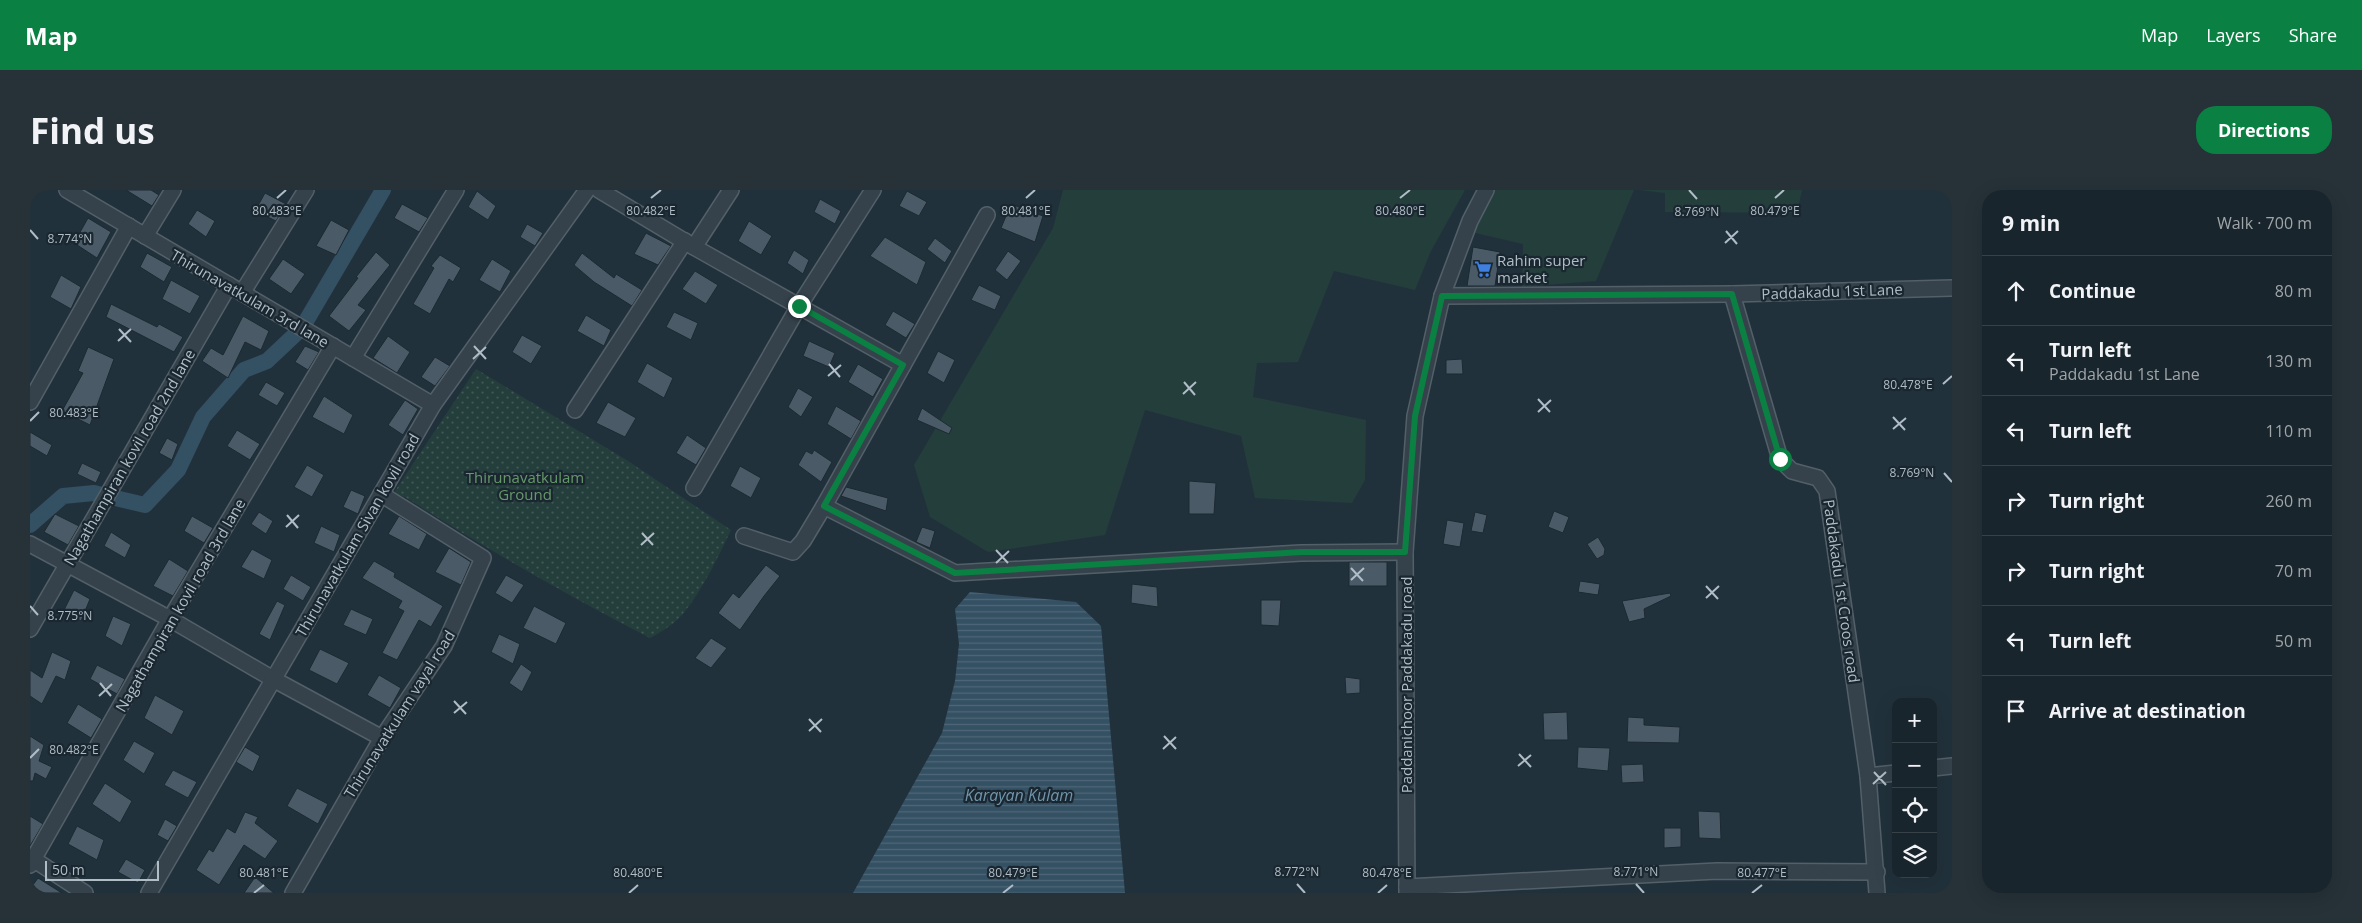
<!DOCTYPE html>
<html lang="en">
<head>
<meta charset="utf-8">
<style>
	body { margin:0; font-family:"Open Sans",sans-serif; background:#263138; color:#f1f3f6 }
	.controls { position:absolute; right:15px; bottom:15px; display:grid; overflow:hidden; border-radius:10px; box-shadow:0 5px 20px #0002 }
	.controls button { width:45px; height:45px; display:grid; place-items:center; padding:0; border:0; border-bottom:1px solid #374248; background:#19252c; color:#f1f3f6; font:25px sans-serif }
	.scale { position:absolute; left:15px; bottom:12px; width:114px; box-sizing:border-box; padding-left:5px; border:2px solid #b0bdc7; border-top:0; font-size:14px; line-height:18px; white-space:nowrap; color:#b0bdc7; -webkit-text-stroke:4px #1a2730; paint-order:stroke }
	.stop { position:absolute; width:15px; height:15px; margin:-11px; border:4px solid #0b8043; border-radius:50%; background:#fff }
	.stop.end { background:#0b8043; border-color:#fff; box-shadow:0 1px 5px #0008 }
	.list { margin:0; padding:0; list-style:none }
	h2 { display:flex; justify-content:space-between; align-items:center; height:65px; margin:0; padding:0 20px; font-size:21px }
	h2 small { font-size:16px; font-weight:400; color:#9fa5a9 }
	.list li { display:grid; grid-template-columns:32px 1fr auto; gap:15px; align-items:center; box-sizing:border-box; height:70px; padding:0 20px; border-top:1px solid #374248 }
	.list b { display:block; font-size:19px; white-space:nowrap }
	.list p { margin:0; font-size:16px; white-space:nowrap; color:#9fa5a9 }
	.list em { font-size:16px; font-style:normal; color:#9fa5a9 }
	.icon { flex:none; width:28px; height:28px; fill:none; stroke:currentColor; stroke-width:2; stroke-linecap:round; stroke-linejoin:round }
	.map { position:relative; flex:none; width:1922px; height:703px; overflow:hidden; border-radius:20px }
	header { display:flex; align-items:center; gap:30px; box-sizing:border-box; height:70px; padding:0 25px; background:#0b8043; color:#fff }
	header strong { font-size:24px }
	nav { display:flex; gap:28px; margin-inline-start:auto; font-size:18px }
	.intro { display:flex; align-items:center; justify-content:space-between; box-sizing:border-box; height:120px; padding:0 30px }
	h1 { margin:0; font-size:35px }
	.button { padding:12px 22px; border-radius:20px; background:#0b8043; color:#fff; font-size:18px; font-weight:700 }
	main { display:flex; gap:30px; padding:0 30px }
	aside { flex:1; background:#19252c; border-radius:20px; box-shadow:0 5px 20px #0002 }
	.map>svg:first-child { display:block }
	.green { fill:#243e3c }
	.park { fill:url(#park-dots) }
	.water { fill:url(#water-rules) }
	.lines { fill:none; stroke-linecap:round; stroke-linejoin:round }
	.canal { stroke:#345063; stroke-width:16 }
	.building { fill:#4a5b67; stroke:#1c2932 }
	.minor-casing { stroke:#536069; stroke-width:18 }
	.minor { stroke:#35424b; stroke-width:15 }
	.route { stroke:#0b8043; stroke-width:6 }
	.ticks { fill:none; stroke:#b0bdc7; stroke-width:2 }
	.labels { text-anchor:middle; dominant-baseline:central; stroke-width:4.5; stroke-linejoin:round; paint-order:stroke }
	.poi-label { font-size:15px; fill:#b0bdc7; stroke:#1a2730; text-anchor:start }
	.street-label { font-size:15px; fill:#b0bdc7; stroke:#1a2730 }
	.park-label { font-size:15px; fill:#669969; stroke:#1a2730 }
	.water-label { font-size:16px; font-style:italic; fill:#7095ac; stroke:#1a2730 }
	.ticks-label { font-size:12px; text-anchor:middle; fill:#b0bdc7; stroke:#1a2730; stroke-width:4.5; stroke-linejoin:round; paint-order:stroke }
</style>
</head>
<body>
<header>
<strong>Map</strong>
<nav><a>Map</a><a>Layers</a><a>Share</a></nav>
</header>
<div class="intro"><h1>Find us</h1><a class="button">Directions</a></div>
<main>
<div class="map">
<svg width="1922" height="703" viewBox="0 0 1922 703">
	<defs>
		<pattern id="park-dots" width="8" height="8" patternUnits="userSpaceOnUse" patternTransform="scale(1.25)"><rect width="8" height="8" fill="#243e3c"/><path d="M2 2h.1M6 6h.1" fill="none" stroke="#415857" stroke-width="1.8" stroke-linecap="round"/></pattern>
		<pattern id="water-rules" width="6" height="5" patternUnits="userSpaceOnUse" patternTransform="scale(1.25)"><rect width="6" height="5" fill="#345063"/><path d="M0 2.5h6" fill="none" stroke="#4f6778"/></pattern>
	</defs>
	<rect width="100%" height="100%" fill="#21313b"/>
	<g class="green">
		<path d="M1033,0H1435L1401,61L1385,100L1304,81L1268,172L1227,173L1223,207L1336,230L1335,290L1322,313L1225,308L1211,246L1115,220L1075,345L958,362L900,327L884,275L1023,38Z"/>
		<path d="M1461,0H1604L1566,91L1492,97L1493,54L1441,42Z"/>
		<path d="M1609,0H1772L1767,23L1635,22V3Z"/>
	</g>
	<path class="park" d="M446,179L598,271L701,340C687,369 672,401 652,425C643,435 631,442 620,448C535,404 455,358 375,307L363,304Z"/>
	<path class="water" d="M940,402L1046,412L1071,436L1095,703H823L912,543L925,491L929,454L925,419Z"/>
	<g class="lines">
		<path class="canal" d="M0,335L33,306L64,303L115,315L148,280L173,227L214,180L237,171L272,138L353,0"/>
	</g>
	<g class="building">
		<path d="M96,0H121L129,5L122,16Z"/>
		<path d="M447,1L466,16L458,30L438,17Z"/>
		<path d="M877,1L897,12L889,26L869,16Z"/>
		<path d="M235,3L256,14L246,31L225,21Z"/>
		<path d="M790,9L811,21L805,34L784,22Z"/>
		<path d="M372,14L398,28L389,42L364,28Z"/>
		<path d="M981,14L1013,26L1005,52L971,38Z"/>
		<path d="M167,20L185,31L176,47L158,34Z"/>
		<path d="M58,28L81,42L67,68L44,53Z"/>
		<path d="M301,30L319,40L306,65L286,56Z"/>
		<path d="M719,31L742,46L731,65L708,51Z"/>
		<path d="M497,34L513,43L505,56L490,47Z"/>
		<path d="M616,43L641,56L628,75L604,64Z"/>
		<path d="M855,47L896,72L887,95L840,66Z"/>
		<path d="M905,48L922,61L915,73L897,59Z"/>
		<path d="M1443,57L1470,62L1465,96H1437Z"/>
		<path d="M764,60L779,70L773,84L757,73Z"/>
		<path d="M978,61L991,71L977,90L965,80Z"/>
		<path d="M346,62L360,75L328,115L336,120L319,141L299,126L328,88L326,87Z"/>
		<path d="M117,63L142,77L134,92L110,77Z"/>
		<path d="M552,63L584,88L586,84L612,100L602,116L564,92L544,75Z"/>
		<path d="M410,65L431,78L423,92L419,89L400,124L383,114L404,78L401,76Z"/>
		<path d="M253,69L275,84L261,104L239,89Z"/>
		<path d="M462,69L481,81L470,102L449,90Z"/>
		<path d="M665,81L688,95L676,114L652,99Z"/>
		<path d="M31,85L51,97L41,119L20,107Z"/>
		<path d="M141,90L170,106L160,124L132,109Z"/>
		<path d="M949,95L971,106L965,120L941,110Z"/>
		<path d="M81,114L127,137L129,134L153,147L144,162L76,127Z"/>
		<path d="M863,121L885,134L876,148L855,135Z"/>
		<path d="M644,122L668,133L661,150L636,137Z"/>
		<path d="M556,125L581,140L574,156L547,141Z"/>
		<path d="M213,126L239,141L231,160L215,152L198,188L172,171L181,158L193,165Z"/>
		<path d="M492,145L512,156L501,174L482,162Z"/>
		<path d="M358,146L380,162L367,183L343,168Z"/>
		<path d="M779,151L805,163L799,177L773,166Z"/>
		<path d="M275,156L289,162L278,180L265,172Z"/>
		<path d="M58,157L84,169L60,235L32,221L53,183L48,181Z"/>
		<path d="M908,161L925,170L914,193L897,183Z"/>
		<path d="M405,167L420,176L405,196L391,187Z"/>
		<path d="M1432,169L1433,184H1416V170Z"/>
		<path d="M617,173L643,188L634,208L607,192Z"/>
		<path d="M828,174L853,189L843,207L818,192Z"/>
		<path d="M236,192L255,203L247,216L228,205Z"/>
		<path d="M768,198L783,207L771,227L758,217Z"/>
		<path d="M294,206L323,225L314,244L282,227Z"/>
		<path d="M375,210L388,219L373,245L358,235Z"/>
		<path d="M578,212L606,228L595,247L566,233Z"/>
		<path d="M806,216L831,231L821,249L797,234Z"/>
		<path d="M892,218L922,238L919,244L887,230Z"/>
		<path d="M207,240L230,254L220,270L197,256Z"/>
		<path d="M0,242L22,255L17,266L0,256Z"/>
		<path d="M657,245L676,258L666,275L646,263Z"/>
		<path d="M137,248L148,254L142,270L129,263Z"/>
		<path d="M784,260L802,272L791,292L768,275L776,261L782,264Z"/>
		<path d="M52,273L71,282L66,293L47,284Z"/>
		<path d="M277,275L294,285L282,307L264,297Z"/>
		<path d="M710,276L731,288L721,308L700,296Z"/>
		<path d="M1159,291L1186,293L1184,324H1159Z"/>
		<path d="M816,297L858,308L856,321L811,306Z"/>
		<path d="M321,300L335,306L328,324L313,317Z"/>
		<path d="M1524,321L1539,327L1533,343L1518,337Z"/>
		<path d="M229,322L243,331L236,344L221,334Z"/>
		<path d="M1445,322L1457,325L1453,343L1441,341Z"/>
		<path d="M25,324L49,336L38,355L14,342Z"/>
		<path d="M162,326L183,338L174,353L154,341Z"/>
		<path d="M369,326L397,344L389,360L358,344Z"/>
		<path d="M1417,330L1434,333L1430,357L1413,354Z"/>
		<path d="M291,336L310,345L304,362L284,353Z"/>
		<path d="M892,337L905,341L900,358L886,352Z"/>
		<path d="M81,342L101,355L95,368L74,356Z"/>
		<path d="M1568,347L1575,359L1574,365L1567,369L1557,354Z"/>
		<path d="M419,358L441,372L431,395L405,382Z"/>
		<path d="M222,359L242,370L234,389L211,377Z"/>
		<path d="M139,369L158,381L143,406L123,396Z"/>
		<path d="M344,371L365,383L364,387L413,416L401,437L389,430L367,470L352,463L374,421L368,418L372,411L332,388Z"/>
		<rect x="1319" y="372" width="38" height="24"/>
		<path d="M736,375L750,386L734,406L710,440L688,423L703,403L709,408Z"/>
		<path d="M261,385L281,397L273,411L253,399Z"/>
		<path d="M476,385L494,395L482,413L465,403Z"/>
		<path d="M1550,391L1570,394L1568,405L1548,402Z"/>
		<path d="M1102,394L1127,397L1128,417L1101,413Z"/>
		<path d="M44,400L60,409L51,431L34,420Z"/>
		<path d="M1640,403L1641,406L1614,419L1615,428L1599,432L1592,411Z"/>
		<path d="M1231,410H1251L1249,436L1231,435Z"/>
		<path d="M247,411L255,415L240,450L229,444Z"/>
		<path d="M504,416L536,433L526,454L493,438Z"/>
		<path d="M321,419L343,429L336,445L313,435Z"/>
		<path d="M83,426L101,434L92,456L75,446Z"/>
		<path d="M469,444L490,454L483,474L461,462Z"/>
		<path d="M681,448L697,458L681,478L665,468Z"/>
		<path d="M290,459L319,473L307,494L279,480Z"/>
		<path d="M22,462L41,471L35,490L26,486L12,514L0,506V480L12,488Z"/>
		<path d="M491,474L502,482L492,502L479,493Z"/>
		<path d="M67,475L95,489L87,504L60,489Z"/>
		<path d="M349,485L371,498L360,518L337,505Z"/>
		<path d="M1315,487L1330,489V503L1316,504Z"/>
		<path d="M125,505L154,521L142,545L114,528Z"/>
		<path d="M48,514L72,529L61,548L37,533Z"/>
		<path d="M1537,522L1538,550H1514L1513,523Z"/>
		<path d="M1598,527L1614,528V535L1650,537L1649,553L1597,552Z"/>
		<path d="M0,546L14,555L9,571L22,577L16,589L5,583L3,591H0Z"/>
		<path d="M104,551L125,563L114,584L93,570Z"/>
		<path d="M215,557L230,566L223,582L206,572Z"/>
		<path d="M1548,557L1580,558L1578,581L1547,578Z"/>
		<path d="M1613,574L1614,592L1592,593L1591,575Z"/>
		<path d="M143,580L167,592L158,608L134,595Z"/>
		<path d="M75,593L102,611L90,633L62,614Z"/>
		<path d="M267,598L298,614L288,634L257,616Z"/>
		<path d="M1668,621L1690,622L1691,649L1669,648Z"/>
		<path d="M215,622L228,627L225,633L248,651L235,669L214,655L189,695L166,680L179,659L183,662L197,638L205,643Z"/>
		<path d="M0,626L13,634L0,656Z"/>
		<path d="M135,629L147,636L138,651L127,645Z"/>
		<path d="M47,636L74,650L67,670L38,654Z"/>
		<path d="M1634,638H1651V657L1634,658Z"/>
		<path d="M96,669L115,680L108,693L88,682Z"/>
		<path d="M225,687L244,703H214Z"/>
		<path d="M8,688L32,703H0V699Z"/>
	</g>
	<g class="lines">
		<g class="minor-casing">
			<g id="minor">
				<path d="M37,0L403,215"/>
				<path d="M569,0L664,57L873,175L794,316L925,383L1271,363L1375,362"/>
				<path d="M115,46L143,0"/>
				<path d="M664,57L701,0"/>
				<path d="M212,103L276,0"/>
				<path d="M1702,104L1750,269L1762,281L1788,288L1797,301L1838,586L1847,703"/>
				<path d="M1412,106L1702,104L1922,98"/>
				<path d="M323,168L426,0"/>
				<path d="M873,175L957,25"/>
				<path d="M0,212L99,36"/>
				<path d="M545,220L655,51"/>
				<path d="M664,298L769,116L843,0"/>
				<path d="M714,346L763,362L773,351L794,316"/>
				<path d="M0,354L140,429L243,489L352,548"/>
				<path d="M0,439L199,95"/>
				<path d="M1903,578L1922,576"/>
				<path d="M1838,586L1866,583"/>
				<path d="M0,667L55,703"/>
				<path d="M0,675L140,429L303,156"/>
				<path d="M1377,697L1687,681L1847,682"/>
				<path d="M119,703L403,215L557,0"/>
				<path d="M263,703L352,548L414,456L453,368L351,304"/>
				<path d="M1377,703L1375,362L1385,226L1412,106L1440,31L1456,0"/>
			</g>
		</g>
		<use href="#minor" class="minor"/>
	</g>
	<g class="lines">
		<path class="route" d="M769,116L873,175L794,316L925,383L1271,362H1375L1385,226L1412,106L1702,104L1750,269"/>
	</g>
	<path class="ticks" d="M1659,0L1667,9M247,8L256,0M621,8L631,0M996,8L1005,0M1370,8L1380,0M1745,8L1754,0M0,40L8,49M1696,41L1707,54M1695,53L1708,41M89,139L101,152M88,151L101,139M444,156L456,169M443,169L456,157M799,174L810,187M798,186L811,175M1154,192L1165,205M1913,194L1922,186M1153,204L1166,192M1508,209L1520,222M1508,222L1521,210M1863,227L1875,240M0,231L9,222M1863,239L1876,228M1914,283L1922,292M257,325L268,338M256,337L269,325M612,343L623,355M611,355L624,343M966,360L978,373M966,373L979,361M1321,378L1333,391M1321,390L1334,378M1676,396L1688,409M1676,408L1689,396M0,416L8,425M70,493L81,506M69,506L82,494M424,511L436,524M424,523L437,512M779,529L791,542M779,541L792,529M1134,546L1146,559M1133,559L1146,547M1489,564L1501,577M0,568L9,559M1488,576L1501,565M1844,582L1856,595M1843,594L1856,582M1267,694L1275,703M1606,694L1614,703M224,703L234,695M599,703L608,695M973,703L983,695M1348,703L1357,695M1722,703L1732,695"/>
	<defs>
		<g id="supermarket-bare" transform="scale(1.35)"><path d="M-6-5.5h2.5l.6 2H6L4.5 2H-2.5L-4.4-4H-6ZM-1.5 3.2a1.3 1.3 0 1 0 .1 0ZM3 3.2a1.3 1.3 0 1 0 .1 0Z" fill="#3f7fe0" stroke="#1a2730" stroke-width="2.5" paint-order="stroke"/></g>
	</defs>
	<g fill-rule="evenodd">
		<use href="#supermarket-bare" x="1453" y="79"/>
	</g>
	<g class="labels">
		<g class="poi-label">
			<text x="1467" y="70">Rahim super<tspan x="1467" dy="17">market</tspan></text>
		</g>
		<g class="street-label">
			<text transform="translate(1802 101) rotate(-2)">Paddakadu 1st Lane</text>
			<text transform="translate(220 108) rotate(30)">Thirunavatkulam 3rd lane</text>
			<text transform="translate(99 267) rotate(-60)">Nagathampiran kovil road 2nd lane</text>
			<text transform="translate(327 345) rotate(-60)">Thirunavatkulam Sivan kovil road</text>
			<text transform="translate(1812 401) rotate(82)">Paddakadu 1st Croos road</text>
			<text transform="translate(150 415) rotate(-60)">Nagathampiran kovil road 3rd lane</text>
			<text transform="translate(1376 495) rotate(-90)">Paddanichoor Paddakadu road</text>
			<text transform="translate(369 524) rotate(-58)">Thirunavatkulam vayal road</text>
		</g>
		<g class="park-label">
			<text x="495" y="287">Thirunavatkulam<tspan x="495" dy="17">Ground</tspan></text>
		</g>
		<g class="water-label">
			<text x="989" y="605">Karayan Kulam</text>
		</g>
	</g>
	<g class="ticks-label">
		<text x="247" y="25">80.483°E</text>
		<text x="621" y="25">80.482°E</text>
		<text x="996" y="25">80.481°E</text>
		<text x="1370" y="25">80.480°E</text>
		<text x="1745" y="25">80.479°E</text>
		<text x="1667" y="26">8.769°N</text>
		<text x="40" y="53">8.774°N</text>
		<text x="1878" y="199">80.478°E</text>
		<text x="44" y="227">80.483°E</text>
		<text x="1882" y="287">8.769°N</text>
		<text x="40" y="430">8.775°N</text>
		<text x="44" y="564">80.482°E</text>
		<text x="1267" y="686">8.772°N</text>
		<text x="1606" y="686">8.771°N</text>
		<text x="234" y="687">80.481°E</text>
		<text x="608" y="687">80.480°E</text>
		<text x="983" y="687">80.479°E</text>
		<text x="1357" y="687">80.478°E</text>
		<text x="1732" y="687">80.477°E</text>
	</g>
</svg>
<div class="controls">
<button>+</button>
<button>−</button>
<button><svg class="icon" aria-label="locate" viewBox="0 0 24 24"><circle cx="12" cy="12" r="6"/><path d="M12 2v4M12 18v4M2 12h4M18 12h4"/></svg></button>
<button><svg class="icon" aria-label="layers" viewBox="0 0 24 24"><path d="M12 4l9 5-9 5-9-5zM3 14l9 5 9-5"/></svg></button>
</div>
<div class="scale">50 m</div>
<div class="stop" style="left:1750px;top:269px"></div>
<div class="stop end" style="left:769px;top:116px"></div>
</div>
<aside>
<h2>9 min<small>Walk · 700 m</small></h2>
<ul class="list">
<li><svg class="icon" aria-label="ahead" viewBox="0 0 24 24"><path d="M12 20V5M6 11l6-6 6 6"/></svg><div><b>Continue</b></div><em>80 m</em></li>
<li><svg class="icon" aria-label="left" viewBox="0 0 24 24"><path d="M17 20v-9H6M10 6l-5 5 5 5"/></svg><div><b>Turn left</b><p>Paddakadu 1st Lane</p></div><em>130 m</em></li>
<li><svg class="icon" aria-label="left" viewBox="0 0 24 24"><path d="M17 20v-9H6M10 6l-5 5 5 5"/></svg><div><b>Turn left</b></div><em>110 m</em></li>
<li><svg class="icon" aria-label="right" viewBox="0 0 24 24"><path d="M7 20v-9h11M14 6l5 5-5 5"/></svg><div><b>Turn right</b></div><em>260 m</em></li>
<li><svg class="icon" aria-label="right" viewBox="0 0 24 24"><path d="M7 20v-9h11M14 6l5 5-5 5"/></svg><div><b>Turn right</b></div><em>70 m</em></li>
<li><svg class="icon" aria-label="left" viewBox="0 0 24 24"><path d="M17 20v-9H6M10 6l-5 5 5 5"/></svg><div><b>Turn left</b></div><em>50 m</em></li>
<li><svg class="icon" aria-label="arrive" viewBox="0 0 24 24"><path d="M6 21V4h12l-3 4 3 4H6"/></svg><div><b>Arrive at destination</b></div></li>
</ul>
</aside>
</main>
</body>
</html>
